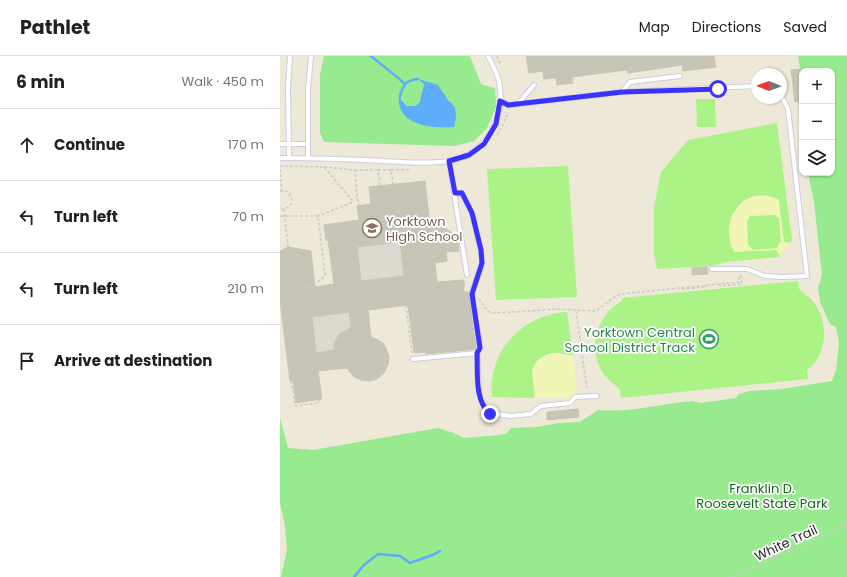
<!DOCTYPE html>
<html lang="en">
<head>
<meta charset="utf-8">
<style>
	body { margin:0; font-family:Poppins,sans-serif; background:#f2f2f2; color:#202124 }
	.controls { position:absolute; right:12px; top:12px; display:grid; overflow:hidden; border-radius:8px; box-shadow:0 1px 3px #0004 }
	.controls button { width:36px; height:36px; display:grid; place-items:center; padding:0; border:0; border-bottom:1px solid #e0e0e0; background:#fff; color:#202124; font:20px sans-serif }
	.compass { position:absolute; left:471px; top:12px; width:36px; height:36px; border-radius:50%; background:#fff; box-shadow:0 1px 3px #0004; rotate:271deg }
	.stop { position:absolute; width:12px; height:12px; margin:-9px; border:3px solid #3c32ff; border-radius:50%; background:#fff }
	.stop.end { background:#3c32ff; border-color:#fff; box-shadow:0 1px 4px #0008 }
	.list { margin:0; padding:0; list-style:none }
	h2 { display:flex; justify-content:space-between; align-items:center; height:52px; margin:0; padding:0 16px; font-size:17px }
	h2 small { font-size:13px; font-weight:400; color:#757577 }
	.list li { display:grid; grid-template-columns:26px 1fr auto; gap:12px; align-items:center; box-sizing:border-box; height:72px; padding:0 16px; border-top:1px solid #e0e0e0 }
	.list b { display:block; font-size:15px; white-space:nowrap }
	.list em { font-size:13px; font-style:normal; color:#757577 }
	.icon { flex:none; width:22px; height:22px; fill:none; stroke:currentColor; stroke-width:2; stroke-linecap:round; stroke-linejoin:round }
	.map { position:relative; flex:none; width:567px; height:521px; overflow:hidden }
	header { display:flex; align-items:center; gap:24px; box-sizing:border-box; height:56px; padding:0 20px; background:#fff; border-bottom:1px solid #e0e0e0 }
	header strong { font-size:19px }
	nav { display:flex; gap:22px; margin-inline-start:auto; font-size:14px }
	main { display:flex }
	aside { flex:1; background:#fff }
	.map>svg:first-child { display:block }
	.green { fill:#97ea8d }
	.sand { fill:#f1f6b6; fill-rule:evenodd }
	.pitch { fill:#acf387 }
	.plaza { fill:#dcdacf }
	.water { fill:#5dadfc }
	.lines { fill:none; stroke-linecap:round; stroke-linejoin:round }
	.stream { stroke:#5dadfc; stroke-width:2.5 }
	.building { fill:#c7c5b8; stroke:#c8c5b1; fill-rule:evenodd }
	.lane-casing { stroke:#cecde3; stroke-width:6 }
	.path { stroke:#cbcbcb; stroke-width:1.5; stroke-dasharray:3 2; stroke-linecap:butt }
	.lane { stroke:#fff; stroke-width:4 }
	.route { stroke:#3c32ff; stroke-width:5 }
	.labels { text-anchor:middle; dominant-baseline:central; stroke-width:3.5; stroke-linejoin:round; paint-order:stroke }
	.education-label { font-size:13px; fill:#785e54; stroke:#fff; text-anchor:start }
	.leisure-label { font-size:13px; fill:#27864d; stroke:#fff; text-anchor:end }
	.park-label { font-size:13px; fill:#116c14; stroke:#fff }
	.street-label { font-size:13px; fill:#282828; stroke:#fff }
</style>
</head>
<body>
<header>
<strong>Pathlet</strong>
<nav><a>Map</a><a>Directions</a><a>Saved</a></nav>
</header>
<main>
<aside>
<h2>6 min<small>Walk · 450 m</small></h2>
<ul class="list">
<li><svg class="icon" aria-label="ahead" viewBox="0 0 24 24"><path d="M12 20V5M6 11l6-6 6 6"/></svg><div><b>Continue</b></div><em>170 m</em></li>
<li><svg class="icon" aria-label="left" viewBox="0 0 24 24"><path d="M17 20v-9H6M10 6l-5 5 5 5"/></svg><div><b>Turn left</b></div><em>70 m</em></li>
<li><svg class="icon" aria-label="left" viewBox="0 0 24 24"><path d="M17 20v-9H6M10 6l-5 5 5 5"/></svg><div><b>Turn left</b></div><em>210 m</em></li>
<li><svg class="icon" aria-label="arrive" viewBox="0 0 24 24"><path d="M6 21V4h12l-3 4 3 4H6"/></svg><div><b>Arrive at destination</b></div></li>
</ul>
</aside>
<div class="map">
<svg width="567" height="521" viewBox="0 0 567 521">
	<rect width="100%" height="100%" fill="#ede8d8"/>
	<g class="green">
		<path d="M44,0H190L201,28L210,31L215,32L216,51L207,72L194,85L174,90L44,86L40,77V19Z"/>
		<path d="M518,0H567V521H1L7,494L5,470L0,447V362L8,392L33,394L158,372L174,377L184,382L220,379L227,377L231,372L256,371L279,367L300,366L318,354C349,357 381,348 412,345L421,347L456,342L459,338L470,335L501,333L552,325L556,314L559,287L556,271L550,268L540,246L538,232L542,219L534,146L528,117H552V15H522V25Z"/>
	</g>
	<g class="sand">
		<path d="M483,139L493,141L499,144L504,185L510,187L500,200L496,194L454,196C444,176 448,150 471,142C475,140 479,140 483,139ZM467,165L499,187L497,189L473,193L468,189Z"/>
		<path d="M271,297C279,297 285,300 293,299L297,335L293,342H254C256,334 252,331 252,323C250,310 259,301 271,297Z"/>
	</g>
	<g class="pitch">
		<path d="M416,43H435L436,71H417Z"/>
		<path d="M497,67L512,184L510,187L504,186L499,144C465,126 437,164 454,196L496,194L500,200L499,201L446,206L432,210L377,213L374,196V151L381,116L408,84Z"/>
		<path d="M288,110L297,241L216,244L207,113Z"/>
		<path d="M494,159L499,162L501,186L499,187L497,192L473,194L468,189L467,165L470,160Z"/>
		<path d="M518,225L519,233C525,238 531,242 535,248C549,269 547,299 527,314L528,323L341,342L340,333C332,327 323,320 319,310C309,286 319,257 342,245V242Z"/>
		<path d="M287,256L293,299C286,300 280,296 272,297C267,298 262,301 258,304C246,316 257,329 254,342L212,341C212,336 211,330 212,325C216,286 249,258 287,256Z"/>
	</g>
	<g class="plaza">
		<path d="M120,186L127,220L81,225L78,196H74V192Z"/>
		<path d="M69,256L71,272L59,278L54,288V294L36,297L32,261Z"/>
	</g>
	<path class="water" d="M138,23L158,29L168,44L175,51L176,62L174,71C151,73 115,69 119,39L121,40V44L127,50H136L140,46L144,28Z"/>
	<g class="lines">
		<g class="stream">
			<path d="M91,0C103,10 114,18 125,28"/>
			<path d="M120,40C123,29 126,24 138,23"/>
			<path d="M74,521L84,509L98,498L120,500L130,507L155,498L160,495"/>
		</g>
	</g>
	<g class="building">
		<path d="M246,0H434L436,11L403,15L402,9L348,17L347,14L292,21L293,27L277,29L276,22L264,23L263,15L249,17Z"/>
		<path d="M522,13V45L515,46L511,14Z"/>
		<path d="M145,125L150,170L164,171L173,178L178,188L179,195L166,196L167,205L155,207L157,226L184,224V236H189L196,293L146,298V296L134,297L128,249L88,254L91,281L98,284L103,287L106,292L109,301L108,309L104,317L97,323L90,325L81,324L74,321L67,312L38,315L42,343L16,347L13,325H10L0,245V195L8,191L31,195L35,231L54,228L48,184H46L44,169L79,164L77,150L91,148L89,131ZM120,186L124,220L81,225L77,191ZM69,256L71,272L59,278L54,288V294L36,297L32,261Z"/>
		<path d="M427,211L428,218L412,219V212Z"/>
		<path d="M298,353L299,361L267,364V356Z"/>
	</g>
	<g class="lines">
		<g class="lane-casing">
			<g id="lane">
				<path d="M342,36L350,26L400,20"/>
				<path d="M220,45L228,49L342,36L477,30"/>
				<path d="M238,48L254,29"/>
				<path d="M0,88H28V33L31,0"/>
				<path d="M0,102C29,102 57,103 85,104C112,105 141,109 168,105C207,99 226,62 219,25C217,17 212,8 208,0"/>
				<path d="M9,102L8,31L10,0"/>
				<path d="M28,102V88"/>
				<path d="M169,105L187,219"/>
				<path d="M175,137H182L192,157L201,194L202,207L192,237L200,292L197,297L199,337L205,353L210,357L231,360L251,358L261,350L290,347L295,341L317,340"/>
				<path d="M432,213H467L485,220L503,221L527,220L508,53L501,39"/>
				<path d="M133,303L197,297"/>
			</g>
		</g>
		<g class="path">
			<path d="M217,0L221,9"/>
			<path d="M217,79L223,69L228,56"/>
			<path d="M0,110L44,111L73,145L71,147L38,160"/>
			<path d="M44,111L75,114L77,142L79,150"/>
			<path d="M0,113L2,135"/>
			<path d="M75,114H98L100,130"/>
			<path d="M98,114H111L113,128"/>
			<path d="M111,114H129"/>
			<path d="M0,135H6C12,139 13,144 10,150L4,153H0"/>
			<path d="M4,153L8,191"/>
			<path d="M0,160H38L45,219C39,228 27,231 17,234"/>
			<path d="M461,219L462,230"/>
			<path d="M440,228V230L462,228"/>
			<path d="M402,232L404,233L426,231L425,229"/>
			<path d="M199,243L208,255L212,257L251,255L272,253L316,255L336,240L341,238L459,226V219"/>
			<path d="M296,255L307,334"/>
			<path d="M293,296L301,294"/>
			<path d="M132,297L126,251L132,250"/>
			<path d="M11,325L15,350L39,347V344"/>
			<path d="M451,521L506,497L567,468"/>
		</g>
		<use href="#lane" class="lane"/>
	</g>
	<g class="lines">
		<path class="route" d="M210,358C194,344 198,316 197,297L200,292L192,238L202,207L201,194L192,157L182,137H175L169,105L189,99L204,88L216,68L220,45L228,49L342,36L438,33"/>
	</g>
	<defs>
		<g id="school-ring" transform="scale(1)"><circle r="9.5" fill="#fff" stroke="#8d6e63" stroke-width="1.5"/><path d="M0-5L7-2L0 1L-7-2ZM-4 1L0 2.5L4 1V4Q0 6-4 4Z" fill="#8d6e63"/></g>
		<g id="stadium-ring" transform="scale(1)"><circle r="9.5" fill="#fff" stroke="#2e9e5b" stroke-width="1.5"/><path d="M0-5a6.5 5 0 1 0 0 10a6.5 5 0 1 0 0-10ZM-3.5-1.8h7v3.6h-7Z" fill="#2e9e5b"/></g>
	</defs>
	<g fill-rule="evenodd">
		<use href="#school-ring" x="92" y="172"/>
		<use href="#stadium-ring" x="429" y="283"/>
	</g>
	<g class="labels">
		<g class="education-label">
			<text x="106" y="165">Yorktown<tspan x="106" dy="15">High School</tspan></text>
		</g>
		<g class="leisure-label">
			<text x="415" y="276">Yorktown Central<tspan x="415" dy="15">School District Track</tspan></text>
		</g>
		<g class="park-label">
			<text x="482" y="432">Franklin D.<tspan x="482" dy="15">Roosevelt State Park</tspan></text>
		</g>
		<g class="street-label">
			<text transform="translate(506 487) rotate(-25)">White Trail</text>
		</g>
	</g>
</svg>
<div class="controls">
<button>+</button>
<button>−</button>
<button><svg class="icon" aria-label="layers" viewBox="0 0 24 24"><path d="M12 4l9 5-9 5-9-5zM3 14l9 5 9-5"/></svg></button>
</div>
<svg class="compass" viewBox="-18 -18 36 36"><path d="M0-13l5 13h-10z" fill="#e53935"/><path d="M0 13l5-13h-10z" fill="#757577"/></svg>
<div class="stop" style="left:438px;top:33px"></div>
<div class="stop end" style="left:210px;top:358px"></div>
</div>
</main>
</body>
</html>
